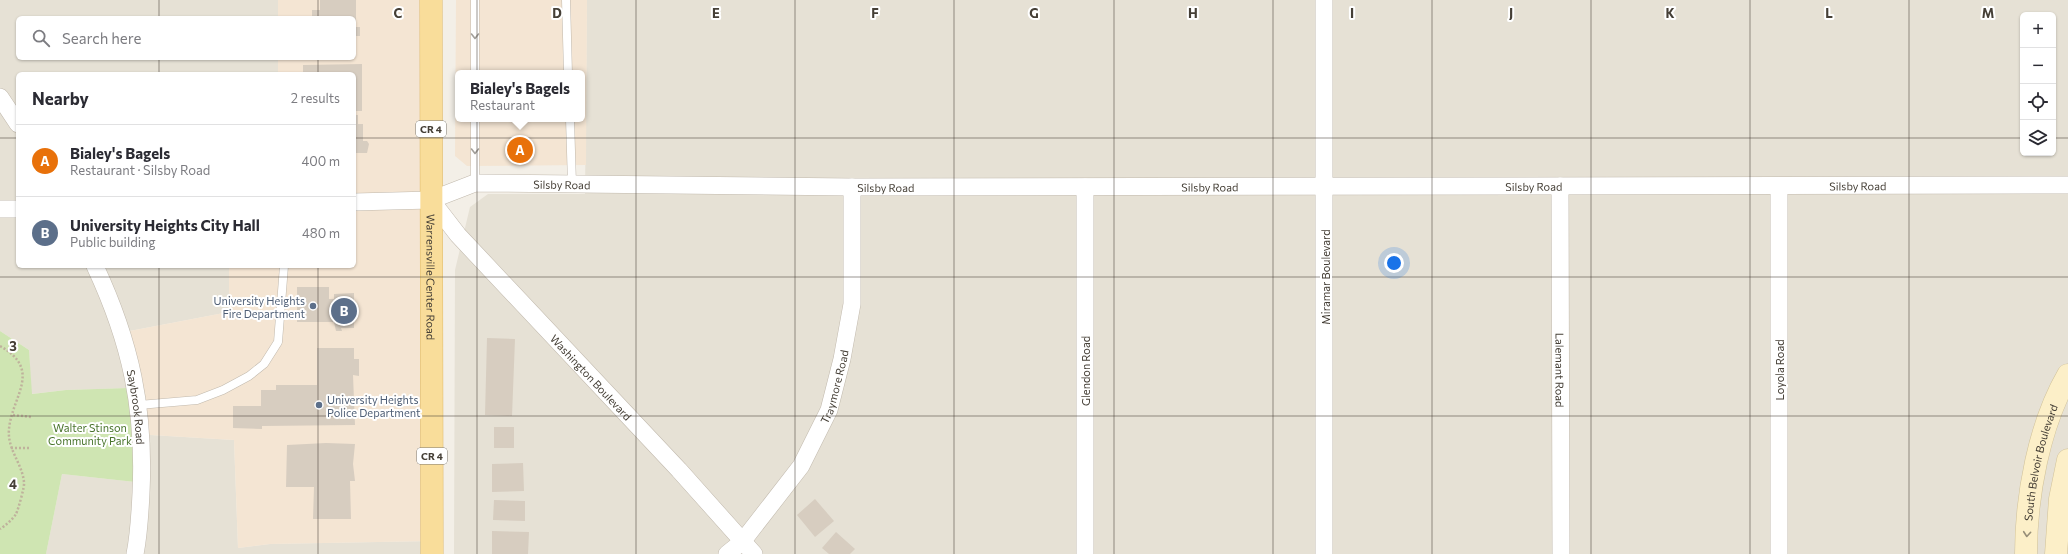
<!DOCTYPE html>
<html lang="en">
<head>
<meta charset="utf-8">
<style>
	body { margin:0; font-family:Commissioner,sans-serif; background:#f2f2f3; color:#2b2b33 }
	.controls { position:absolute; right:12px; top:12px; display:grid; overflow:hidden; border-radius:6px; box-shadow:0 1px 3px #0004 }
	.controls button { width:36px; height:36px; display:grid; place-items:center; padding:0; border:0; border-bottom:1px solid #e1e1e2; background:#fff; color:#2b2b33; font:20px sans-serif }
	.you { position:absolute; left:1394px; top:263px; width:14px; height:14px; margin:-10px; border:3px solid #fff; border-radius:50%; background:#1a73e8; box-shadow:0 0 0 6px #1a73e833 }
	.badge { display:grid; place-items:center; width:26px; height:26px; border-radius:50%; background:#0f766e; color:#fff; font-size:13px; font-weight:700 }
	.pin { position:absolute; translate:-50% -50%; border:2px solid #fff; box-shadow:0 1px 4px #0006 }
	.popup { position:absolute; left:455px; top:70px; width:130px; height:52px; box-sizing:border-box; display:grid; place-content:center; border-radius:6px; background:#fff; filter:drop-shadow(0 1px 3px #0005); font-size:13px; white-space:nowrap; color:#7c7c81 }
	.popup b { font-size:15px; color:#2b2b33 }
	.popup::after { content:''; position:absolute; left:50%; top:100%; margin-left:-8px; border:8px solid transparent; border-top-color:#fff }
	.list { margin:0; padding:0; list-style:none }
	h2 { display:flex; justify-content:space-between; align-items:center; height:52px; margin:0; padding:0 16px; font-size:17px }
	h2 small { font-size:13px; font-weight:400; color:#7c7c81 }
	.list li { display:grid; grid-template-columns:26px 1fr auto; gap:12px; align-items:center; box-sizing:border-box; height:72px; padding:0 16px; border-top:1px solid #e1e1e2 }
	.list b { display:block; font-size:15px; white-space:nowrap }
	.list p { margin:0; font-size:13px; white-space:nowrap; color:#7c7c81 }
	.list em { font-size:13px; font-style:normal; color:#7c7c81 }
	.icon { flex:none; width:22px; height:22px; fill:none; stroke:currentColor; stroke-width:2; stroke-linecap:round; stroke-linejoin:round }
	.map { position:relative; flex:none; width:2068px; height:554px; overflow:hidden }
	.search { position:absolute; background:#fff; box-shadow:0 1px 3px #0004; left:16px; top:16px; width:340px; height:44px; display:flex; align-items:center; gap:10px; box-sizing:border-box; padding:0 14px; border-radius:6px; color:#7c7c81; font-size:15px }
	.panel { position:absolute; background:#fff; box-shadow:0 1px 3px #0004; left:16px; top:72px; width:340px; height:196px; border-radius:6px }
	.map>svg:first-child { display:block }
	.residential { fill:#e6e1d5; fill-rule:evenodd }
	.commercial { fill:#f4e5d3; fill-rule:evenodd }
	.green { fill:#cfe5b2 }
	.building { fill:#d7cdc0 }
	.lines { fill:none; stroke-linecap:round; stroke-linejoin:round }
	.lane-casing { stroke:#c1b9ad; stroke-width:9 }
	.street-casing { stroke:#c1b9ad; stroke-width:18 }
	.secondary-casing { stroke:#d0c198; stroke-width:23 }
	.primary-casing { stroke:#deb96a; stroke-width:23 }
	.path { stroke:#bfb29c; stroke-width:2.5; stroke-dasharray:2 2; stroke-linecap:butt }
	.lane { stroke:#fff; stroke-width:8 }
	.street { stroke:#fff; stroke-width:17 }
	.secondary { stroke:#fcefc8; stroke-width:22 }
	.primary { stroke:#f9dd9a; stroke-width:22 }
	.oneway { stroke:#a29f9a }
	.oneway2 { stroke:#978e78 }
	.grid { fill:none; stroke:#453f36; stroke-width:1; stroke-opacity:0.55 }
	.service-dot { fill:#5c6f8a; stroke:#fff; stroke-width:1.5 }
	.labels { text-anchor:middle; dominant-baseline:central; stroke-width:4; stroke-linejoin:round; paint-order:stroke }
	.shield { fill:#fff; stroke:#7d7972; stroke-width:1 }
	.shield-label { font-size:10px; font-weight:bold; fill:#453f36 }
	.street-label { font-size:11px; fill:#453f36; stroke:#fff }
	.service-label { font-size:11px; fill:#4e5e75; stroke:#fff; text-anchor:end }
	.park-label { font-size:11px; fill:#49742c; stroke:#fff }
	.grid-label { font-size:13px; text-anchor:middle; font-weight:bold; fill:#453f36; stroke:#fff; stroke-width:4; stroke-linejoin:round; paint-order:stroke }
</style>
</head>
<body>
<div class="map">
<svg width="2068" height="554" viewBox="0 0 2068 554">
	<rect width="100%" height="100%" fill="#f3efe7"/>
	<g class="residential">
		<path d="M0,0H281L280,18H18V58H280V74H18V266H229V312L114,334L128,388L66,390L31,394L29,350L0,331Z"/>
		<path d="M587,0H2068V554H454L455,270L470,207L488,194H585ZM2023,15H2053V153H2023Z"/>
		<path d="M134,434L234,440L238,548L270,544L432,541V554H46L62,474L135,482Z"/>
	</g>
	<g class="commercial">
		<path d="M278,0H431L432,541L270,544L238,548L234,440L134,434L128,388L114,334L229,312V266H354V74H278V58H354V18H278Z"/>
		<path d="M456,0H587L586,165L467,166L455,156ZM458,73H582V119H458Z"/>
	</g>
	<path class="green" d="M0,331L29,350L32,394L66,390L128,388L134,434L135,482L62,474L46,554H0Z"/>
	<g class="building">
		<path d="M320,0H356V27H360V36H354V18H312V10H320Z"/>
		<path d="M362,64V111H354V74H303V65Z"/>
		<path d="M354,115H358V124H363V141H367L369,144L367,153H354Z"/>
		<path d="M297,287H329V299H334V294L354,293V328H341L342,331H336L334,322H297Z"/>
		<path d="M487,338L515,339L512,416L485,415Z"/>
		<path d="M317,348H354V359H359V376L353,375L355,425L262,426V429L233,428V406H261V390H276V385H317Z"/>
		<rect x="494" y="427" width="20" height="21"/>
		<path d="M326,443L355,444L353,464L355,481H350L351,519H313L314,487H286L287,445Z"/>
		<path d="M523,463L524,491L492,492V464Z"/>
		<path d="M815,499L834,521L815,537L797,515Z"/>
		<path d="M494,500L525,501V521L493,520Z"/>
		<path d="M492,531L529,532L528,554H492Z"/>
		<path d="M836,532L855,549L850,554H829L822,548Z"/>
	</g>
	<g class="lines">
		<g class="lane-casing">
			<g id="lane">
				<path d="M566,0L568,73"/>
				<path d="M475,73V0"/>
				<path d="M570,119L572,184"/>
				<path d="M475,183V119"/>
				<path d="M139,405L197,400L223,390L249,376L264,364L278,342L284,266"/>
			</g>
		</g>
		<g class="street-casing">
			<g id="street">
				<path d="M0,97L18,124"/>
				<path id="s1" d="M1560,186L1561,554"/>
				<path d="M1779,186V554"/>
				<path d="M1085,187V554"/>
				<path id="s2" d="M431,200L458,235L679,470L754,554"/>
				<path id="s3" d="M354,202L431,200L475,183L852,187L2068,185"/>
				<path d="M0,209H18"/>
				<path id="s4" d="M95,266C131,343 145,409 141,493C140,514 139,534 135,554"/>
				<path id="s5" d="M727,554L742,542L801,466L829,410L842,359L852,304V187"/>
				<path d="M1324,554V0"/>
			</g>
		</g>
		<g class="secondary-casing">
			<g id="secondary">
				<path id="s6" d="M2026,554C2026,496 2039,425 2068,375"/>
				<path d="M2056,554L2060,499L2068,460"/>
			</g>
		</g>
		<g class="primary-casing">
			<g id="primary">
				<path id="s7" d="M431,0L432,554"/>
			</g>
		</g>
		<g class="path">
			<path d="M0,346C43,370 12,396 9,429C7,449 22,463 24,482C25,486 18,510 16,514C13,519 5,526 0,529"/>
			<path d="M13,415L32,417"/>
			<path d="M11,448H31"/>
		</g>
		<use href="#lane" class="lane"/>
		<use href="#street" class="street"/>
		<use href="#secondary" class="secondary"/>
		<use href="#primary" class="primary"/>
	</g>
	<defs><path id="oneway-chevron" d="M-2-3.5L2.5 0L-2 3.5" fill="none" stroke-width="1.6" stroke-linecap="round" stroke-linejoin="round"/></defs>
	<g class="oneway">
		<use href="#oneway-chevron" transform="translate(475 36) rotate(90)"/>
		<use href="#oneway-chevron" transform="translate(475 151) rotate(90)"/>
	</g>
	<use class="oneway2" href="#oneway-chevron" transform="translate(2027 534) rotate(95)"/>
	<path class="grid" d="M159,0V18M318,0V18M477,0V554M636,0V554M795,0V554M954,0V554M1114,0V554M1273,0V554M1432,0V554M1591,0V554M1750,0V554M1909,0V554M159,58V74M318,58V74M0,138H18M354,138H2023M2053,138H2068M159,266V554M318,266V554M0,277H2068M0,416H2068"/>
	<g class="service-dot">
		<circle cx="313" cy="306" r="4"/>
		<circle cx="319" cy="405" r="4"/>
	</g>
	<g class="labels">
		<g class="shield">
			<rect x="416" y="121" width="30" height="16" rx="3"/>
			<rect x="417" y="448" width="30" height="16" rx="3"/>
		</g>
		<g class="shield-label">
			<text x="431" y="129">CR 4</text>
			<text x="432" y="456">CR 4</text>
		</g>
		<g class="street-label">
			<text stroke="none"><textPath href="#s3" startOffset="211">Silsby Road</textPath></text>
			<text stroke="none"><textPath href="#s3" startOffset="1507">Silsby Road</textPath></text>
			<text stroke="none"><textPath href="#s3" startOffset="535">Silsby Road</textPath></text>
			<text stroke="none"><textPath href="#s3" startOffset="859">Silsby Road</textPath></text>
			<text stroke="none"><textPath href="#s3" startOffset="1183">Silsby Road</textPath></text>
			<text stroke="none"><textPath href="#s7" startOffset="277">Warrensville Center Road</textPath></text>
			<text transform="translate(1325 277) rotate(-90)">Miramar Boulevard</text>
			<text stroke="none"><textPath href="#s1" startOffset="184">Lalemant Road</textPath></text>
			<text transform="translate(1779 370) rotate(-90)">Loyola Road</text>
			<text transform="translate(1085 371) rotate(-90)">Glendon Road</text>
			<text stroke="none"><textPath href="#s2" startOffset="239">Washington Boulevard</textPath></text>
			<text stroke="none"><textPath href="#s5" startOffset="202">Traymore Road</textPath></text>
			<text stroke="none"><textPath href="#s4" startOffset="148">Saybrook Road</textPath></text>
			<text stroke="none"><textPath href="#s6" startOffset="93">South Belvoir Boulevard</textPath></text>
		</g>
		<g class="service-label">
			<text x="305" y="300">University Heights<tspan x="305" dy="13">Fire Department</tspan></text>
			<text x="327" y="399" text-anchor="start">University Heights<tspan x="327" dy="13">Police Department</tspan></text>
		</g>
		<g class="park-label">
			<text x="90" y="427">Walter Stinson<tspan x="90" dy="13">Community Park</tspan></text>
		</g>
	</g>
	<g class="grid-label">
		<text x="398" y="18">C</text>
		<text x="557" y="18">D</text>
		<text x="716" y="18">E</text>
		<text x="875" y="18">F</text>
		<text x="1034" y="18">G</text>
		<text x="1193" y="18">H</text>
		<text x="1352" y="18">I</text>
		<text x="1511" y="18">J</text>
		<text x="1670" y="18">K</text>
		<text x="1829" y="18">L</text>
		<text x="1988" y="18">M</text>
		<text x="13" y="351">3</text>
		<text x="13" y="489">4</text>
	</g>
</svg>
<div class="controls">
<button>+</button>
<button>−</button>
<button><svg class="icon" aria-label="locate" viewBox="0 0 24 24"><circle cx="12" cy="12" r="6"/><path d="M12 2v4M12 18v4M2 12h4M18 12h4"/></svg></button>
<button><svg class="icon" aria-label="layers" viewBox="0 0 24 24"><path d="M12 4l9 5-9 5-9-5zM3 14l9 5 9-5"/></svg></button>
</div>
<div class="you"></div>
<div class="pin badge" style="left:520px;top:150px;background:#e8710a">A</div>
<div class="popup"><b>Bialey's Bagels</b>Restaurant</div>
<div class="pin badge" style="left:344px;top:311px;background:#5c6f8a">B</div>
<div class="search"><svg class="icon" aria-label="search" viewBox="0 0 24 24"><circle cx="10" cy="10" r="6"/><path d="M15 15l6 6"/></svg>Search here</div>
<section class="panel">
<h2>Nearby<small>2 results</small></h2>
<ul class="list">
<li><span class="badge" style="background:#e8710a">A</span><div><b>Bialey's Bagels</b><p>Restaurant · Silsby Road</p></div><em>400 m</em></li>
<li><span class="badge" style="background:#5c6f8a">B</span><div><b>University Heights City Hall</b><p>Public building</p></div><em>480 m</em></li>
</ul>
</section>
</div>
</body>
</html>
